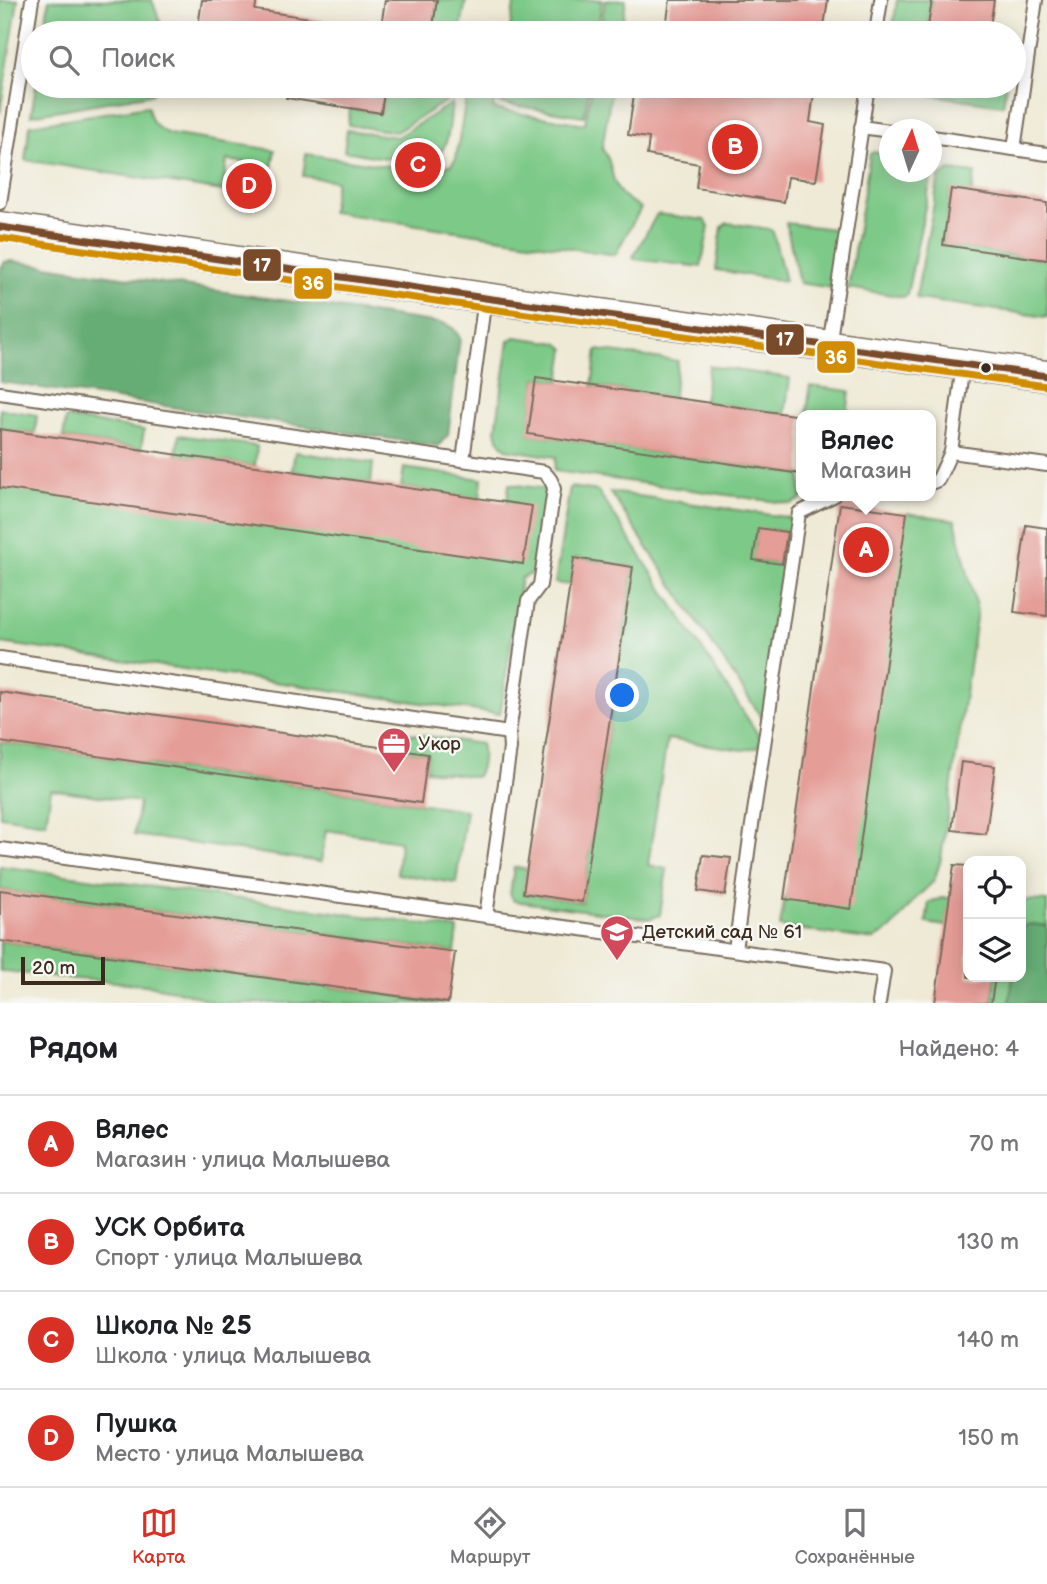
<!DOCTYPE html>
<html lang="ru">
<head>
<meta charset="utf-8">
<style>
	body { margin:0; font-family:"Balsamiq Sans",sans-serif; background:#f6f6f6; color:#202124 }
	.controls { position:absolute; right:21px; bottom:21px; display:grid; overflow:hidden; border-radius:14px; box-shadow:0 4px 18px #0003 }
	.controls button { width:63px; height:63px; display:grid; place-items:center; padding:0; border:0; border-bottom:2px solid #e0e0e0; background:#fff; color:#202124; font:35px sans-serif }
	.compass { position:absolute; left:879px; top:119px; width:63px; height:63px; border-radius:50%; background:#fff; box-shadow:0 4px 18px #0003; rotate:4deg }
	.scale { position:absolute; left:21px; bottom:18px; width:84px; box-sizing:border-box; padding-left:7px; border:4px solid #3b2a1e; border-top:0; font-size:19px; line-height:24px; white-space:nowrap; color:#3b2a1e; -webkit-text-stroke:5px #f6f6f2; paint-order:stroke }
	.you { position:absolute; left:623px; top:696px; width:24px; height:24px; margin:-18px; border:5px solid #fff; border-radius:50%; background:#1a73e8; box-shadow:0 0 0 10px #1a73e833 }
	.badge { display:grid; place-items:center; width:46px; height:46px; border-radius:50%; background:#d93025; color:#fff; font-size:23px; font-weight:700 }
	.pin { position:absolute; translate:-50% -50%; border:4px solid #fff; box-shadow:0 2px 7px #0006 }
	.popup { position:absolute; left:796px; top:410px; width:140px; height:91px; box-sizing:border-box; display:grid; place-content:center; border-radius:14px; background:#fff; filter:drop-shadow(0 2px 5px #0005); font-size:23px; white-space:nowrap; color:#757577 }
	.popup b { font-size:26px; color:#202124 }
	.popup::after { content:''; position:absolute; left:50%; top:100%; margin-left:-14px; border:14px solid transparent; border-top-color:#fff }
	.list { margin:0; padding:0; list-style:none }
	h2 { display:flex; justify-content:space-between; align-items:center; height:91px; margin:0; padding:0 28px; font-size:30px }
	h2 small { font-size:23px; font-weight:400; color:#757577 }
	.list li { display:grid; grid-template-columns:46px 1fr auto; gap:21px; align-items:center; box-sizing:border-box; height:98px; padding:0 28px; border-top:2px solid #e0e0e0 }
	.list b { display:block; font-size:26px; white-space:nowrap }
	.list p { margin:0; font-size:23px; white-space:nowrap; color:#757577 }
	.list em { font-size:23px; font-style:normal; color:#757577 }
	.icon { flex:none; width:38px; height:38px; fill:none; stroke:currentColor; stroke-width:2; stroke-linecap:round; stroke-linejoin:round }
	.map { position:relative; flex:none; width:1047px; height:1003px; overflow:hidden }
	.search { position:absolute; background:#fff; box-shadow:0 4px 18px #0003; left:21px; right:21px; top:21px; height:77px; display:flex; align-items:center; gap:18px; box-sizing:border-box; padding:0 24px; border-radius:38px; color:#757577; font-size:26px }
	.sheet { height:483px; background:#fff }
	nav { display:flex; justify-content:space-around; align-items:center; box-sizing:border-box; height:98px; border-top:2px solid #e0e0e0; background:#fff; font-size:19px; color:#757577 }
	nav a { display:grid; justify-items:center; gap:4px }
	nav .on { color:#d93025 }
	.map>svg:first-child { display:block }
	.green { fill:#7dc987; stroke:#5c7a52; stroke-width:2 }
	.forest { fill:#66ad74; stroke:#506c49; stroke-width:2 }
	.building { fill:#e59d97 }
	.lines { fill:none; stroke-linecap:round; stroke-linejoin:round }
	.service-casing { stroke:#7a6d5e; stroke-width:16 }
	.tertiary-casing { stroke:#7a6d5e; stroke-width:33 }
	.service { stroke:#fff; stroke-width:12 }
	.tertiary { stroke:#fff; stroke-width:30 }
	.bus-1-casing { stroke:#f6f6f2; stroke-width:12 }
	.bus-2-casing { stroke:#f6f6f2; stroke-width:12 }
	.bus-1 { stroke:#7a4b2a; stroke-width:7 }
	.bus-2 { stroke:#d18d06; stroke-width:7 }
	.bus-dot { fill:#3b2a1e; stroke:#f6f6f2; stroke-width:2.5 }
	.labels { text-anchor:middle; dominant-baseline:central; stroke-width:5; stroke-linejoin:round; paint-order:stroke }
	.poi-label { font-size:19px; fill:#3b2a1e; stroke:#f6f6f2; text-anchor:start }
	.line-badge { stroke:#f6f6f2; stroke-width:2.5 }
	.badge-label { font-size:19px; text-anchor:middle; font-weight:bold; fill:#fff }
</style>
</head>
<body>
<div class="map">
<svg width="1047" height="1003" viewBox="0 0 1047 1003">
	<rect width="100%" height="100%" fill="#f6f6f2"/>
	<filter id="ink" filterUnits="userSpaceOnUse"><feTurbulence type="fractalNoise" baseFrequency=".0143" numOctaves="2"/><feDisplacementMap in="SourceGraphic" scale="14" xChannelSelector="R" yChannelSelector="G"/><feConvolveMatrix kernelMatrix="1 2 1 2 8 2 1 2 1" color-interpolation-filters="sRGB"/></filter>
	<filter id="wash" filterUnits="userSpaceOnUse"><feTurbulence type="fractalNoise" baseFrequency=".00686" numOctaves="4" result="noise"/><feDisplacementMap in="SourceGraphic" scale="28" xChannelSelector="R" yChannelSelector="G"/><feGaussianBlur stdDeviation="1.57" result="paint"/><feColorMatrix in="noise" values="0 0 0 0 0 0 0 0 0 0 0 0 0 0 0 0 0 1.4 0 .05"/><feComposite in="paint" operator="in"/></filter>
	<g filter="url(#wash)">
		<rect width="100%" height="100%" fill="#efead6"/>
		<g class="green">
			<path d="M0,0H18L0,113Z"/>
			<path d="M49,0H152L162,27L161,33H44Z"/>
			<path d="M437,0H466L460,33H432Z"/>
			<path d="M515,0H602L597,33H509Z"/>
			<path d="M605,0H626L621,33H600Z"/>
			<path d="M897,0H932L927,33H892Z"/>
			<path d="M36,86H153L152,94L31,115Z"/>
			<path d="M468,86H497L493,109L585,124L592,86H612L602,149C613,159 610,183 622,195C627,200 635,204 641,208L615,255L331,212L336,181L303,176L306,154L421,171L451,165L456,158Z"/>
			<path d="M501,86H589L584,116L498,103Z"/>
			<path d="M887,86H1006L1003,105L889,89Z"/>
			<path d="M385,87L452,97L396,132L348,125L350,109L381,113Z"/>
			<path d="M452,103C450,118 450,140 441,152C428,170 365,154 344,151L347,130L397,137Z"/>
			<path d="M148,106C150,121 154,127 169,134L275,150L272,167L227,160L223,191L25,160L30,125Z"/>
			<path d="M873,152L889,155L890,172H932V162L934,164L907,294L904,297L848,288L870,155Z"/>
			<path d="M950,170L975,173L972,192L951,190L943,245L1047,260V317L918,299L916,297L939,177Z"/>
			<path d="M657,214L705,220L709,227L701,267L634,259L633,257Z"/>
			<path d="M727,223L769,229L773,232L785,281L716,270L722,227Z"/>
			<path d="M786,223L842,230L833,288L799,283Z"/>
			<path d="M515,337L558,343L565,349L560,381L536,378L529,434L801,474V496H807L792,504L554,471L556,457L506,449L498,439L496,430L509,341Z"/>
			<path d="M597,350L678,361L673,398L592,386Z"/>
			<path d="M709,366L790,378L785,414L704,402Z"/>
			<path d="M810,386L850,391L847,415H807Z"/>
			<path d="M0,409L37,415L35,434L0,429Z"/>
			<path d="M66,418L144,430L141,449L63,438Z"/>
			<path d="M179,435L257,446L255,466L176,455Z"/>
			<path d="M295,452L373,463L371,483L292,471Z"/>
			<path d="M404,468L482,479L480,499L401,487Z"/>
			<path d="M509,484L547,489L536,569L532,574L521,578L500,714L0,643V488L507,503Z"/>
			<path d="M570,487L598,491L761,739L759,747L743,750L667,739L648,865L667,869L660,915L649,919L514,901L510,895L514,867L527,869L523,893L582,902L633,567L575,558L570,585L555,583Z"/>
			<path d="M610,492L793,518L792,532L758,529L754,560L787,565L764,721Z"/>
			<path d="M907,513L955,520L977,611L941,859L934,881L915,899L893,927L874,940L780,927L784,899Z"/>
			<path d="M405,733L481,744C484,753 482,770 476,777L426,770L428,754L403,751Z"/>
			<path d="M0,742L466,810L456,883L397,874L400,841L326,830L321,862L134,835L139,802L51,789L46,823L0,816Z"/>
			<path d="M0,866L458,929L455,952L0,890Z"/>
			<path d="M942,898H968V907L949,905L946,926L926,923L929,902Z"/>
			<path d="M1021,900L1047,901V1003H992L995,977H1021Z"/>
			<path d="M0,941L447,1003H215C166,982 117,983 65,978C43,976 22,973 0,971Z"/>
		</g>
		<g class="forest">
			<path d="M12,261L446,324L454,329L460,338L448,435L438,446L0,382V270L4,262Z"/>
			<path d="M1032,924L1047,926V1003H1009L1013,977H1021V929L1022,926Z"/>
		</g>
		<g id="blocks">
			<g class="building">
				<path d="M202,0H257L255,10L324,20L323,33H197Z"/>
				<path d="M385,0H437L432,33H380Z"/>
				<path d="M670,0H828L823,33H665Z"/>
				<path d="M932,0H994L989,33H927Z"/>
				<path d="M287,86H385L381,113L286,98Z"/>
				<path d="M657,86H815L810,122L825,125L816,181L788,177L784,202L696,188L699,164L647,155L649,138L628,135L635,88L656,92Z"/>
				<path d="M951,189L1047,203V260L943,245Z"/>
				<path d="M536,378L801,416V474L528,434Z"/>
				<path d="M0,429L532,506L523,564L0,488Z"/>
				<path d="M840,504L907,513L851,909L784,899Z"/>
				<path d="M1026,525L1047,528V616L1014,612Z"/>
				<path d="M758,528L787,532L782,564L753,560Z"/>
				<path d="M574,558L633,567L582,902L523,893Z"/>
				<path d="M0,692L428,754L421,803L0,742Z"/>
				<path d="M961,762L995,766L986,834L952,830Z"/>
				<path d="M703,855L731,858L725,895L698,891Z"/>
				<path d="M954,865L968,866V977H995L991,1003H935Z"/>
				<path d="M0,890L455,952L448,1003L0,941Z"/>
			</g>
		</g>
	</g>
	<g filter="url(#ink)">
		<use href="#blocks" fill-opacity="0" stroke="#7a6d5e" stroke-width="2"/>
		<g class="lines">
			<g class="service-casing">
				<g id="service">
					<path d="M876,33L881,0"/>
					<path d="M861,127L890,131"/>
					<path d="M932,137L1047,154"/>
					<path d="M1014,149L1036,0"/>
					<path d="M0,203L32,0"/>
					<path d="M829,346L868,86"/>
					<path d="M0,393L544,472C550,478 553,482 554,489L540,585L528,601L509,733L510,748L486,916"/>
					<path d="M951,452L1047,465"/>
					<path d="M463,460L485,298"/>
					<path d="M931,483L938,480L951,452L963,365"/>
					<path d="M0,658L509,733"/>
					<path d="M0,849L884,971L879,1003"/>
					<path d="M735,950L749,845L799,513L833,496"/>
				</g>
			</g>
			<g class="tertiary-casing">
				<path id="tertiary" d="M0,227L485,298L1047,376"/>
			</g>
			<use href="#service" class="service"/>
			<use href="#tertiary" class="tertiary"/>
			<g class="bus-1-casing">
				<path id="bus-1" d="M0,227L485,298L1047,376"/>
			</g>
			<g class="bus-2-casing">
				<path id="bus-2" d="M0,238L484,308L1046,386"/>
			</g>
			<use href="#bus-1" class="bus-1"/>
			<use href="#bus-2" class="bus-2"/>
		</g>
	</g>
	<defs>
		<g id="office-pin" transform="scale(1.75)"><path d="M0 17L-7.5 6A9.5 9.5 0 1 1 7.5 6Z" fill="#d1495b" stroke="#f6f6f2"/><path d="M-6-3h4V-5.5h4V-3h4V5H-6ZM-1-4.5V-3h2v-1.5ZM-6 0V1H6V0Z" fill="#fff"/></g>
		<g id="school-pin" transform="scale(1.75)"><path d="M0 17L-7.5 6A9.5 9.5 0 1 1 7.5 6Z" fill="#d1495b" stroke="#f6f6f2"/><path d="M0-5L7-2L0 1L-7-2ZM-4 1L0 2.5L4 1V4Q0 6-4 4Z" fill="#fff"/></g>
	</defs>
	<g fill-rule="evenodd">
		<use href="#office-pin" x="394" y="744"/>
		<use href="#school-pin" x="617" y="932"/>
	</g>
	<circle class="bus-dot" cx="986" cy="368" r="6"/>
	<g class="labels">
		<g class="poi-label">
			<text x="418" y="744">Укор</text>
			<text x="642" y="932">Детский сад № 61</text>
		</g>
	</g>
	<g class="line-badge">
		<rect x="242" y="248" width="40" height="34" rx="7" fill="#7a4b2a"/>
		<rect x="293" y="267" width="40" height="33" rx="7" fill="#d18d06"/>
		<rect x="765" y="323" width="40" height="33" rx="7" fill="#7a4b2a"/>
		<rect x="816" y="340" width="40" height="34" rx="7" fill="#d18d06"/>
	</g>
	<g class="badge-label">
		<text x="262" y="272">17</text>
		<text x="313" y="290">36</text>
		<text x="785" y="346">17</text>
		<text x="836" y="364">36</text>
	</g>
</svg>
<div class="controls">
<button><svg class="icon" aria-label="locate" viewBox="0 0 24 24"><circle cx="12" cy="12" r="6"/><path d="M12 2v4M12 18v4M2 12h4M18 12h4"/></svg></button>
<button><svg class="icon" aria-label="layers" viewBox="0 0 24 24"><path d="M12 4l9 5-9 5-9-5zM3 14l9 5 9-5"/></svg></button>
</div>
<svg class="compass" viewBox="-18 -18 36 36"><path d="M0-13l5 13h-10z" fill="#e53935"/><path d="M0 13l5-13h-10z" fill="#757577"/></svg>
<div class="scale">20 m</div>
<div class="you"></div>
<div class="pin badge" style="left:866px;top:550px">A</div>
<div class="popup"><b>Вялес</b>Магазин</div>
<div class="pin badge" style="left:735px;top:147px">B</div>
<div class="pin badge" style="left:418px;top:165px">C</div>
<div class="pin badge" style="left:249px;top:186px">D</div>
<div class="search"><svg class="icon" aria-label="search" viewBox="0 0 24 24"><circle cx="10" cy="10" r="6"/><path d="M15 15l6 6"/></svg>Поиск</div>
</div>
<section class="sheet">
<h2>Рядом<small>Найдено: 4</small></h2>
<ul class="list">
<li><span class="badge">A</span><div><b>Вялес</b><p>Магазин · улица Малышева</p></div><em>70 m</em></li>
<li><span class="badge">B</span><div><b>УСК Орбита</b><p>Спорт · улица Малышева</p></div><em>130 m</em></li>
<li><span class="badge">C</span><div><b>Школа № 25</b><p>Школа · улица Малышева</p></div><em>140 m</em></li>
<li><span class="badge">D</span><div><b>Пушка</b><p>Место · улица Малышева</p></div><em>150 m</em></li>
</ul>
</section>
<nav>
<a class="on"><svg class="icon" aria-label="map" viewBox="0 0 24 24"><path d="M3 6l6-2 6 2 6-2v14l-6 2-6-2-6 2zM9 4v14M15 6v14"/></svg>Карта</a>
<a><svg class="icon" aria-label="directions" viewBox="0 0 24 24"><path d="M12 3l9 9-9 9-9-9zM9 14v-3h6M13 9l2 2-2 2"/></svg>Маршрут</a>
<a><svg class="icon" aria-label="saved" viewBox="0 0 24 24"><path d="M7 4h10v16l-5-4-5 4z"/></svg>Сохранённые</a>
</nav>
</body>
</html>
